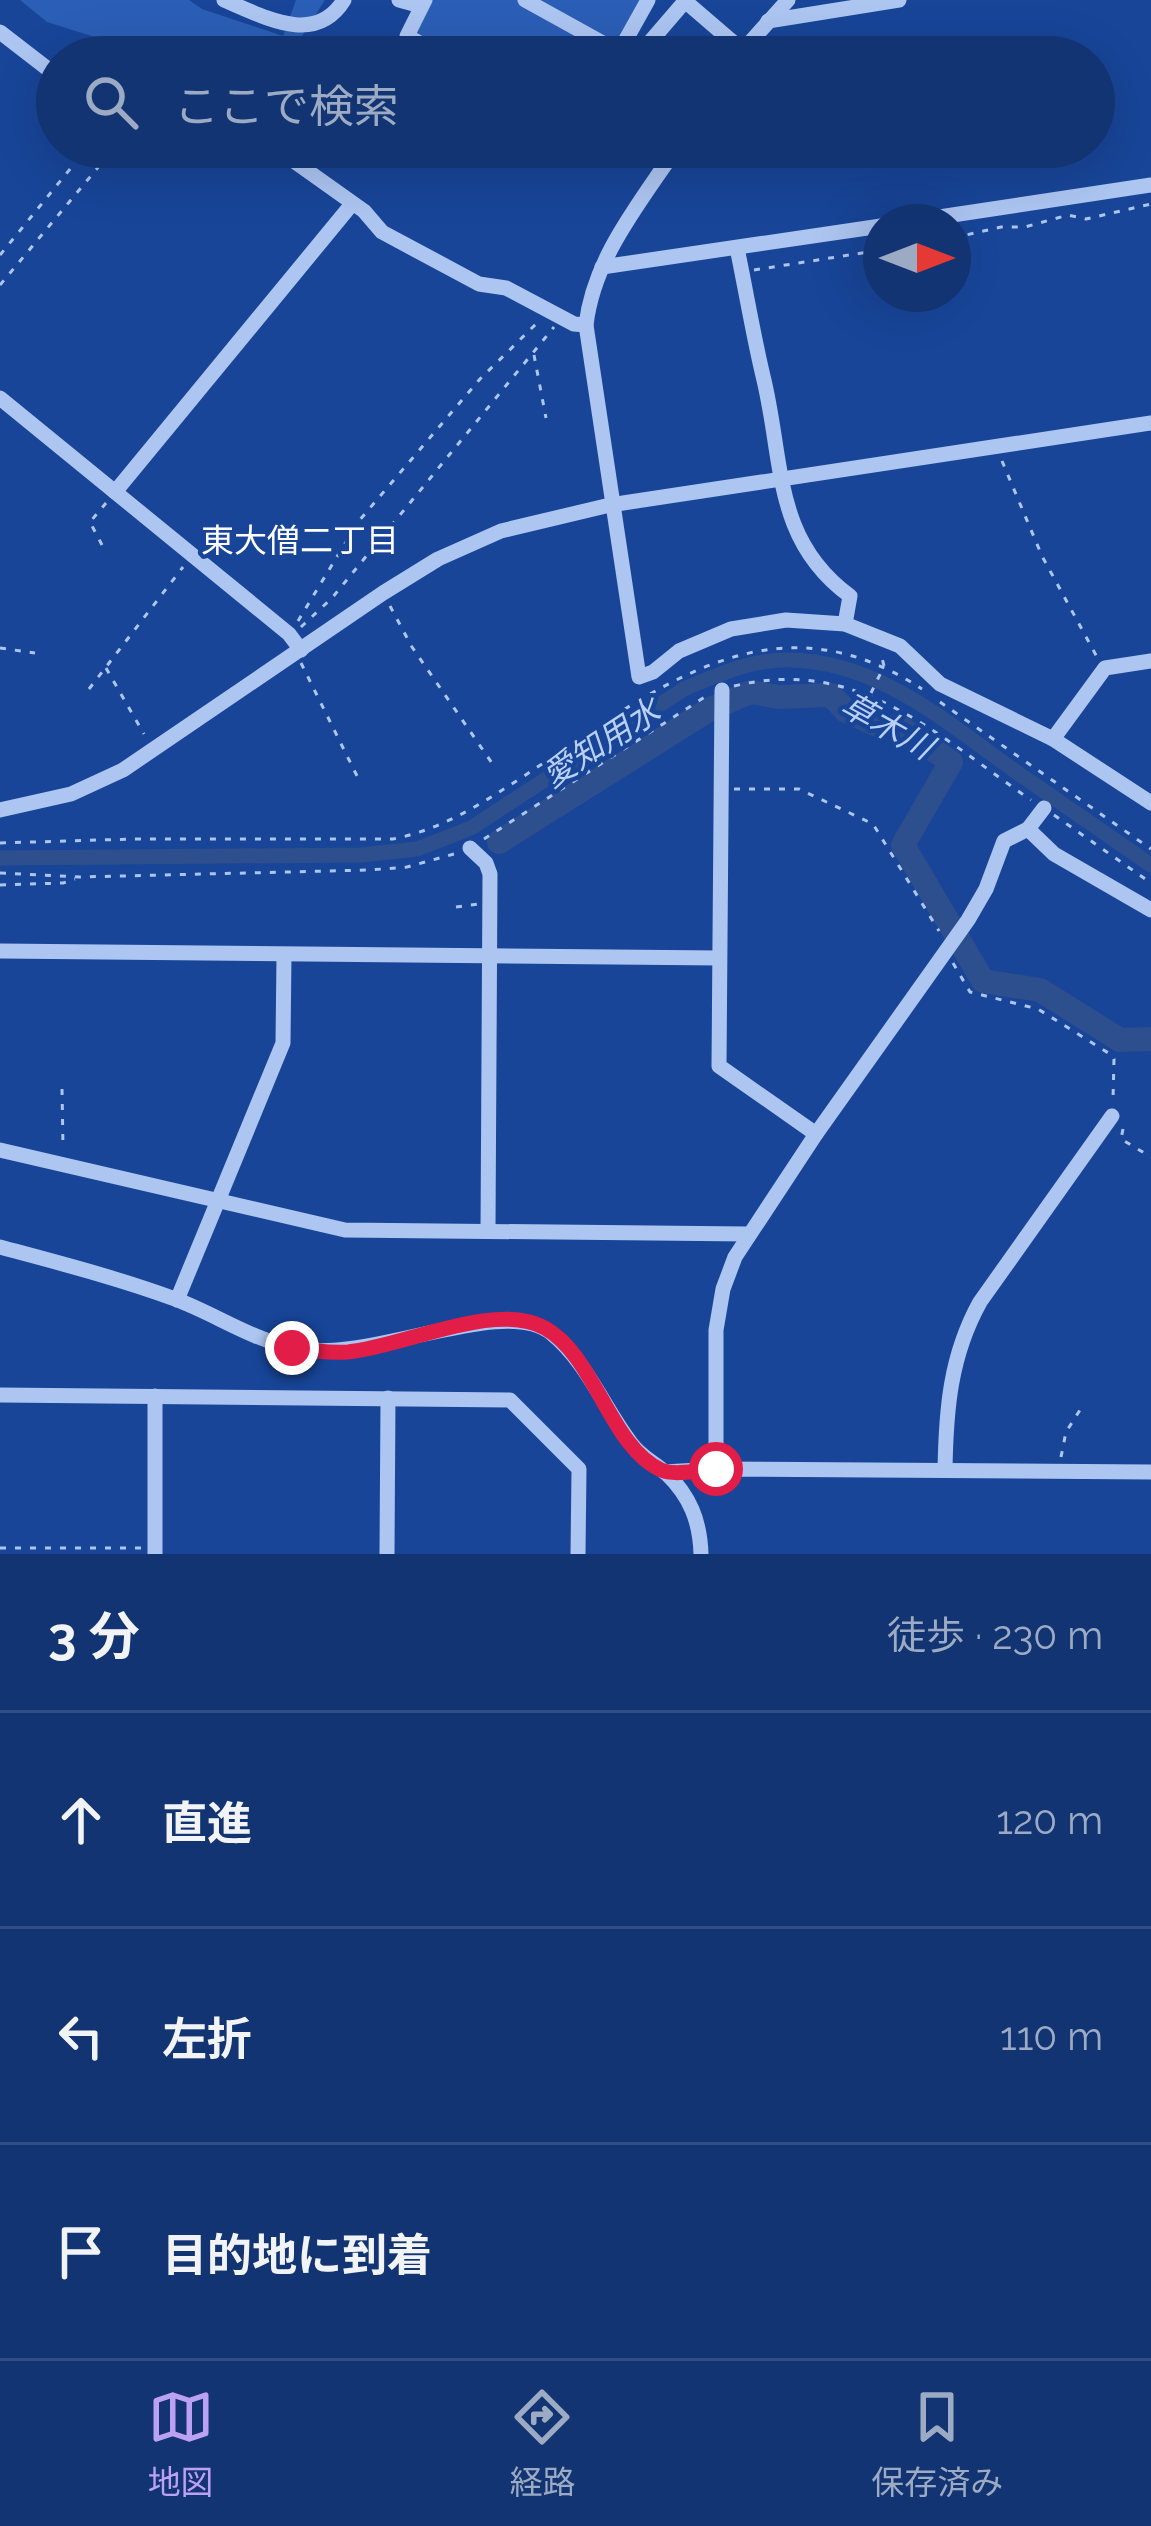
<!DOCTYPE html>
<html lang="ja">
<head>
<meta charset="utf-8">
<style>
	body { margin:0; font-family:Raleway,"Noto Sans JP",sans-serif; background:#1f3f7a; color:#f1f3f6 }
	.compass { position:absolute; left:863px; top:204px; width:108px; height:108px; border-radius:50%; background:#123472; box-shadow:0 12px 48px #0002; rotate:90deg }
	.stop { position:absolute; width:36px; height:36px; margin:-27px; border:9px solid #e11d48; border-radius:50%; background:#fff }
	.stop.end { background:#e11d48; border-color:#fff; box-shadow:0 3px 12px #0008 }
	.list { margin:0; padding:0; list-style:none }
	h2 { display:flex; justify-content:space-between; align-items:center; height:156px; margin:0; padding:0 48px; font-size:51px }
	h2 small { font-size:39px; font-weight:400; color:#9caac4 }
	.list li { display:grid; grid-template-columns:78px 1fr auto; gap:36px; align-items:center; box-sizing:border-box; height:216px; padding:0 48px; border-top:3px solid #314f84 }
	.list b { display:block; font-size:45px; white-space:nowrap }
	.list em { font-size:39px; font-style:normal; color:#9caac4 }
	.icon { flex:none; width:66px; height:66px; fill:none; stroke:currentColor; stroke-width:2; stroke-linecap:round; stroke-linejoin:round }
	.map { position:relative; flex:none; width:1151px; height:1554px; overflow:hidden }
	.search { position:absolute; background:#123472; box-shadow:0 12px 48px #0002; left:36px; right:36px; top:36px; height:132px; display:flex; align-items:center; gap:30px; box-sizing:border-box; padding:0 42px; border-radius:66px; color:#9caac4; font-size:45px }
	.sheet { height:804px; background:#123472 }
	nav { display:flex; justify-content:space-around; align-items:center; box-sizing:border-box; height:168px; border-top:3px solid #314f84; background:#123472; font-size:33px; color:#9caac4 }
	nav a { display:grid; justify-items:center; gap:6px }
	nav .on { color:#bca0f2 }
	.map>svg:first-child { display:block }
	.green { fill:#2b5eb6 }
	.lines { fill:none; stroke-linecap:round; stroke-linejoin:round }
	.canal { stroke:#2e4f8d; stroke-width:15 }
	.river { stroke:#2e4f8d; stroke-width:24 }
	.path { stroke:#acc5f1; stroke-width:3; stroke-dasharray:6 9; stroke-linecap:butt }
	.minor { stroke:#acc5f1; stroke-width:15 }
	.route { stroke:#e11d48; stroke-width:15 }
	.labels { text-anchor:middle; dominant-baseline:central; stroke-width:9; stroke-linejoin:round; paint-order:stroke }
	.neighbourhood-label { font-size:33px; fill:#fff; stroke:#184598 }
	.water-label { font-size:33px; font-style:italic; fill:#b8d0f8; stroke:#184598 }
</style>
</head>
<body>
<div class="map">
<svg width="1151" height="1554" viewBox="0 0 1151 1554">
	<rect width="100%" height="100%" fill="#184598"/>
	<g class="green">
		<path d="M20,0H189L202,9L283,36L296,0H325L289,57H158L47,22Z"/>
		<path d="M418,0H651L621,57H446L408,36Z"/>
	</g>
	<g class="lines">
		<path class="canal" d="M0,858L361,855L417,849L471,828L684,689C717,675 752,659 789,660C878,661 946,722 1015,771C1060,802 1106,834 1151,865"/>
		<path class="river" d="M499,842L710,709L751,692L779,697L831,695L846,711L880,726H899L951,762L903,845L983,981L1040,990L1120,1040L1151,1039"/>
		<g class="path">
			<path d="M953,238L1001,227H1025L1068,215L1086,219L1151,204"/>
			<path d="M0,255L88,147"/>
			<path d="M754,270L881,250"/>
			<path d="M0,285L115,147"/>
			<path d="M534,355L546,418"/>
			<path d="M1002,461L1042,556L1097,657"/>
			<path d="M102,545L90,522L106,503"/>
			<path d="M390,606L412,647L494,766"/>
			<path d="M298,621L358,522L480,379L539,321"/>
			<path d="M301,627L332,598L554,327"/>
			<path d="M0,648L35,653"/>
			<path d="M301,663L359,780"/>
			<path d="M106,668L144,734"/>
			<path d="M734,686C858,656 935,734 1031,800"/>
			<path d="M89,689L183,567"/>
			<path d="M871,693L884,666L882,658"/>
			<path d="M940,702L1151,849"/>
			<path d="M734,789H799L873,824L939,931"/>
			<path d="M1054,815L1151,883"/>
			<path d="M484,839L708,695"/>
			<path d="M0,843L133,839H393C443,829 481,804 524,776C652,692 770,589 922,689"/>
			<path d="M0,873L80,877L370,870L407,867L454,854"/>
			<path d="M0,885L63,883L75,879"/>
			<path d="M456,907L478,904"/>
			<path d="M953,963L970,992L1038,1009L1110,1054L1114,1059L1113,1100"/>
			<path d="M62,1089L63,1147"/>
			<path d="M1123,1129L1121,1139L1151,1157"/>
			<path d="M1061,1457L1066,1432L1080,1410"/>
			<path d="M0,1548H142"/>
		</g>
		<g class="minor">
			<path d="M224,0C263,16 315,47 344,0"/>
			<path d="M399,0L421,6"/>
			<path d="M425,0L407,36L445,57"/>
			<path d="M525,0L619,52L648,0"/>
			<path d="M685,1L742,50"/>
			<path d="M768,21L899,0"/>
			<path d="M0,32L57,76"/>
			<path d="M637,57L686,0"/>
			<path d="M737,57L788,0"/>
			<path d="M274,147L364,211L382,232L479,284L506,288L574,324L586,325"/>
			<path d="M677,147C640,203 594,257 586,325L639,677L653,672L679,651L731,629L786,620L845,624L900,646L940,684L1053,739L1151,803"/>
			<path d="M906,222L1151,185"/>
			<path d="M737,248C746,291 753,334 763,376C784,460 772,539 850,596L845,624"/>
			<path d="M602,267L881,226"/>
			<path d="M0,398L289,634L301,650"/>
			<path d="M115,492L352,204"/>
			<path d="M722,690L719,1066L816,1134"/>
			<path d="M1053,739L1105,668L1151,661"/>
			<path d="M0,810L71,794L123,770L383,593L438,559L501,531L610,505L1151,423"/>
			<path d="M1028,829L1044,808"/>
			<path d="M470,848L486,863L490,874L488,1231"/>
			<path d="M0,951L719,958"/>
			<path d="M0,1150L345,1230L747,1234"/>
			<path d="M0,1247C59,1263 118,1278 175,1299C215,1314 251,1339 293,1348C367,1365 504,1294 551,1333C587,1362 604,1408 631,1443C640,1456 655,1463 666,1473C690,1496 700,1521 701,1554"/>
			<path d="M177,1300L283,1043L284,955"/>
			<path d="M0,1395L510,1400L579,1469L578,1554"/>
			<path d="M716,1469V1330L723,1289L735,1257L816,1134L968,920L986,889L1004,841L1028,829L1054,854L1151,910"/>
			<path d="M945,1470C946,1410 950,1356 980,1302L1112,1116"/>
			<path d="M664,1472L716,1469L1151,1472"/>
			<path d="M155,1554V1396"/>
			<path d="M387,1554L388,1398"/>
		</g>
	</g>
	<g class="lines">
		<path class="route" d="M292,1348C311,1351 329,1353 348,1352C403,1347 496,1300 545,1328C596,1357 610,1447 661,1470C675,1476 700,1470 716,1469"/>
	</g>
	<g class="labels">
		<g class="neighbourhood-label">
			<text x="300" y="540">東大僧二丁目</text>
		</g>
		<g class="water-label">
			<text transform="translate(887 726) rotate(29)">草木川</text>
			<text transform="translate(601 743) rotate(-33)">愛知用水</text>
		</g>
	</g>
</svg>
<svg class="compass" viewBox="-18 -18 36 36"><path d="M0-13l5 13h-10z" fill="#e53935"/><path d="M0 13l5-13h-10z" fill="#9caac4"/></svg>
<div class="stop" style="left:716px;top:1469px"></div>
<div class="stop end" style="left:292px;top:1348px"></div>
<div class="search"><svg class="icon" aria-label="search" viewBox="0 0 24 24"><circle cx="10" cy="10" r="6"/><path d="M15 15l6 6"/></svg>ここで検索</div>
</div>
<section class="sheet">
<h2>3 分<small>徒歩 · 230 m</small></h2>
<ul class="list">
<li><svg class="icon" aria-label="ahead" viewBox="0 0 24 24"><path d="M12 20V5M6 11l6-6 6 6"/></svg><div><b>直進</b></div><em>120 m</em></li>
<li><svg class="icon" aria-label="left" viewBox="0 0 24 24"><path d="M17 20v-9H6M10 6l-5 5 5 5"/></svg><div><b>左折</b></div><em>110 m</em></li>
<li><svg class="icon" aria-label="arrive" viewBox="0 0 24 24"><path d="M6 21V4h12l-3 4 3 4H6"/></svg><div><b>目的地に到着</b></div></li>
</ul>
</section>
<nav>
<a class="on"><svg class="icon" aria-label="map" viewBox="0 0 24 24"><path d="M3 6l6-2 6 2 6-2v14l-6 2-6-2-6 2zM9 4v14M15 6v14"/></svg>地図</a>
<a><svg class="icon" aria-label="directions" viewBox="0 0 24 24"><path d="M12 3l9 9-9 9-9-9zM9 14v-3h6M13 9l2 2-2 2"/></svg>経路</a>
<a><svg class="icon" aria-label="saved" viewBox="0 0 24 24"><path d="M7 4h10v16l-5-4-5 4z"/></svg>保存済み</a>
</nav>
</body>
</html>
